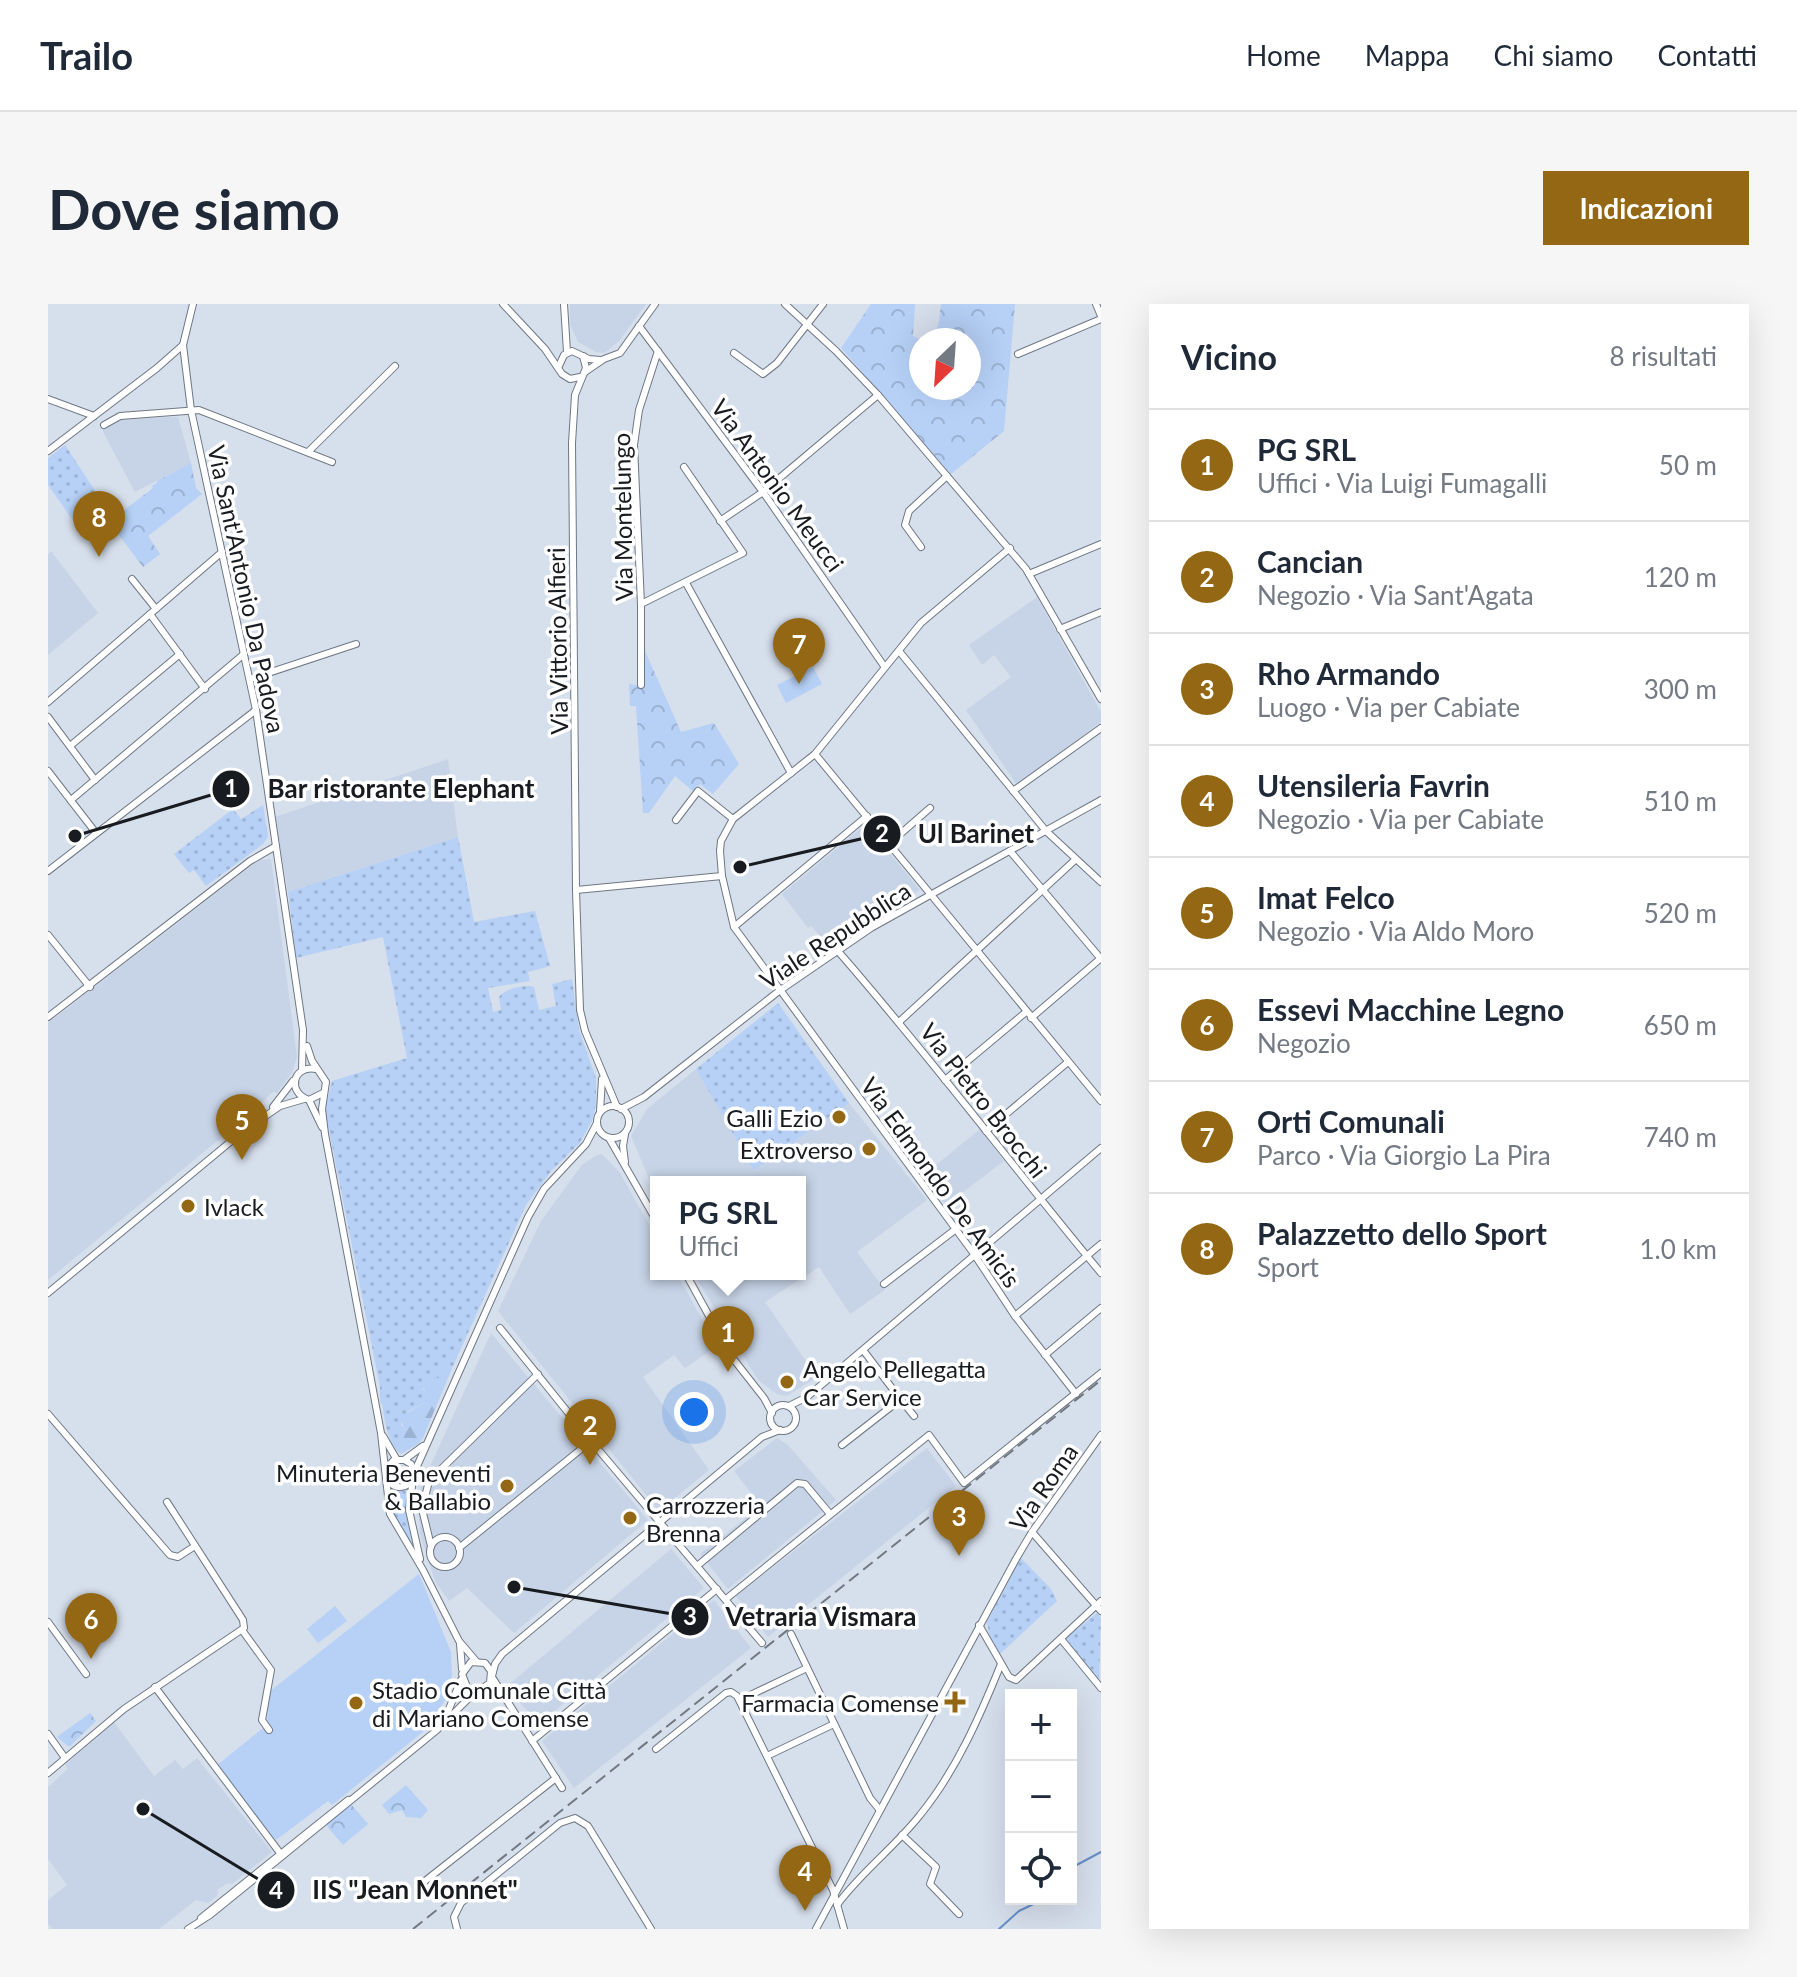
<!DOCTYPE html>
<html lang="it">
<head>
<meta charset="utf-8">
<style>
	body { margin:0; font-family:Lato,sans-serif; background:#f6f6f7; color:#1f2937 }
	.controls { position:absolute; right:24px; bottom:24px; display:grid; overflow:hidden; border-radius:0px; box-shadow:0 8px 32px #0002 }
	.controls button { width:72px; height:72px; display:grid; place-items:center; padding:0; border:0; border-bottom:2px solid #e0e1e3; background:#fff; color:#1f2937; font:40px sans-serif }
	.compass { position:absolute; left:861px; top:24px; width:72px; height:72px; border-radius:50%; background:#fff; box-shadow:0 8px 32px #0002; rotate:205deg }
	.you { position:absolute; left:646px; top:1108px; width:28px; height:28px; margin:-20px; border:6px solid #fff; border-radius:50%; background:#1a73e8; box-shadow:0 0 0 12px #1a73e833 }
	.badge { display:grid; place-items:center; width:52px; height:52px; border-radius:50%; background:#936713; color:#fff; font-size:26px; font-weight:700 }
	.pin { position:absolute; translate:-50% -66px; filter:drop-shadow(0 2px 4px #0008) }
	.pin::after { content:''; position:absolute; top:42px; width:28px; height:24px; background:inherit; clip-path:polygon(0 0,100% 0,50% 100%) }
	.popup { position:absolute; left:602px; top:872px; width:156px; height:104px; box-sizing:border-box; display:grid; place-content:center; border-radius:0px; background:#fff; filter:drop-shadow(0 2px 6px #0005); font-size:26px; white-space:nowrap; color:#747a83 }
	.popup b { font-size:30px; color:#1f2937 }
	.popup::after { content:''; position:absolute; left:50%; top:100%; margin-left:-16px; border:16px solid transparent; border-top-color:#fff }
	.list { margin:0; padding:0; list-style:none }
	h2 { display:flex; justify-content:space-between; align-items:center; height:104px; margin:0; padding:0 32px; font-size:34px }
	h2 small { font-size:26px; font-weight:400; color:#747a83 }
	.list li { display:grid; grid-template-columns:52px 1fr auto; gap:24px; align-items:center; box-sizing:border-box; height:112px; padding:0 32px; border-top:2px solid #e0e1e3 }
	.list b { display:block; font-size:30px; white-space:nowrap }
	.list p { margin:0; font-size:26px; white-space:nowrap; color:#747a83 }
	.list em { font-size:26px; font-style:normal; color:#747a83 }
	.icon { flex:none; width:44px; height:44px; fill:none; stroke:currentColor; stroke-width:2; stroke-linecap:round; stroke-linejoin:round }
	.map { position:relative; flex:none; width:1053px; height:1625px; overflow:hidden; border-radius:0px }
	header { display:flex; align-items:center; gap:48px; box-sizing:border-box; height:112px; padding:0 40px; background:#fff; border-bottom:2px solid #e0e1e3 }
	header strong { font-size:38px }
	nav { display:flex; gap:44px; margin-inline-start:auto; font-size:28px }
	.intro { display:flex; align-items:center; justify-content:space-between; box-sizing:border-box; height:192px; padding:0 48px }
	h1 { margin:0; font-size:56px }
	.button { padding:20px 36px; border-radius:0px; background:#936713; color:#fff; font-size:28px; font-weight:700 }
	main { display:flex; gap:48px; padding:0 48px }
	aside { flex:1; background:#fff; border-radius:0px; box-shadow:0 8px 32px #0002 }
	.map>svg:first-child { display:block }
	.built { fill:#c7d4e7 }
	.grass { fill:url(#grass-dots) }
	.forest { fill:url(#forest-firs) }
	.park { fill:url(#park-crowns) }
	.garden { fill:#b6d0f6 }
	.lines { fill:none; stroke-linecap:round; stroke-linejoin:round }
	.stream { stroke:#678fc9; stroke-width:2 }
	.minor-casing { stroke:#6f7783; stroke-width:8 }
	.minor { stroke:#fff; stroke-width:6 }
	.rail { stroke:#727880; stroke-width:2; stroke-dasharray:12 6; stroke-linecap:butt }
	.poi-dot { fill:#936713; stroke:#fff; stroke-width:3 }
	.labels { text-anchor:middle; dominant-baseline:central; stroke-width:7; stroke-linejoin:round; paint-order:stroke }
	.street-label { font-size:24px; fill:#181b1f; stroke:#fff }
	.poi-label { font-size:24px; fill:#181b1f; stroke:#fff; text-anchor:end }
	.leader { fill:none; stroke:#181b1f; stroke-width:3 }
	.callout-dot { fill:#181b1f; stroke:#fff; stroke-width:3 }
	.mark-label { font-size:24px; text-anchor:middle; font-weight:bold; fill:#fff }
	.callout-label { font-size:26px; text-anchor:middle; font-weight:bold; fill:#181b1f; stroke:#fff; stroke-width:7; stroke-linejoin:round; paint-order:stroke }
</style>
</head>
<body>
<header>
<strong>Trailo</strong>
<nav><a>Home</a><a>Mappa</a><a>Chi siamo</a><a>Contatti</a></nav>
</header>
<div class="intro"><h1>Dove siamo</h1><a class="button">Indicazioni</a></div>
<main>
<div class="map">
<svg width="1053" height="1625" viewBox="0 0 1053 1625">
	<defs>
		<pattern id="grass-dots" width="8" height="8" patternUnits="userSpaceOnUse" patternTransform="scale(2)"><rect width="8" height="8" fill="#b6d0f6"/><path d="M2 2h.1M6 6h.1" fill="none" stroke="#9cb2d2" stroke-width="1.8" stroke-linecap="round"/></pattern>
		<pattern id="forest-firs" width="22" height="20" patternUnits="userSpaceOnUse" patternTransform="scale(2)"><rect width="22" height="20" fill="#b6d0f6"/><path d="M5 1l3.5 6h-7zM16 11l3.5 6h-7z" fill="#9cb2d2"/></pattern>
		<pattern id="park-crowns" width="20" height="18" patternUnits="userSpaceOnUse" patternTransform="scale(2)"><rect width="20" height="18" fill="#b6d0f6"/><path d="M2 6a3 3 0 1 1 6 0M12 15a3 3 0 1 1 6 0" fill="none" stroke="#9cb2d2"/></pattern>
	</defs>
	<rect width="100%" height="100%" fill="#d6dfec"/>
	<g class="built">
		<path d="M522,0H598L571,37L556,49L548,48L530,38L522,20Z"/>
		<path d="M130,113L143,159L87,188L54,126L73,115Z"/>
		<path d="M3,247L50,309L0,351V250Z"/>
		<path d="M989,293L1053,408V418L969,481L918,406L963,373L946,351L934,361L921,341Z"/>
		<path d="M400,455L410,533L240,588L227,513Z"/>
		<path d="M818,520L872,586L782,642L763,622L760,624L734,590Z"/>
		<path d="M223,555L249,753L244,769L229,789L225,788L202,810L0,976V719L211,556Z"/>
		<path d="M648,765L706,865L801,799L879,896L809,948L837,986L802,1010L771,963L717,998L769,1073L739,1092L729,1090L710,1076L646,970H752V878H608V891L583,832L599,805Z"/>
		<path d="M932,825L956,857L898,901L876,871Z"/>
		<path d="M554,850L572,869L608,933V970H629L669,1042L637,1064L626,1051L595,1073L661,1166L611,1207L450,1007L493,917L534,861L547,852Z"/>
		<path d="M443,1029L600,1216L466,1329L419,1284L401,1297L387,1277L372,1230L370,1201L373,1182Z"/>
		<path d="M729,1134L740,1141L788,1196L680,1285L652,1250L713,1202L686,1167Z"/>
		<path d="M879,1144L908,1182L720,1333L688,1292Z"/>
		<path d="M623,1245L656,1284L491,1420L458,1383Z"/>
		<path d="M666,1296L703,1344L526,1484L494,1437Z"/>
		<path d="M66,1418L106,1472L127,1456L135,1465L149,1454L224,1548L184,1580L180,1579L170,1585L169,1592L160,1599L148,1596L111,1625H4L0,1619V1596L19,1581L0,1555V1483L20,1465L17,1461Z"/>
	</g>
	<g class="grass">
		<path d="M17,141L59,205L32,226L0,181V154Z"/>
		<path d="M215,501L220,533L215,540L158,582L146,566L141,569L126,550L185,505L193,515Z"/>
		<path d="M410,533L426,618L487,607L502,662L480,668L482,677L440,684L445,708L453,706L451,693C457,685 476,680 486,683L491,706L508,702L504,680L524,675L531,726L548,774V800L544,817L531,840L504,866L478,901L405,1062L394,1065L388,1075L380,1078L375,1085L380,1094L378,1098L360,1107L353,1119L356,1129L353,1150C339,1140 337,1116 334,1100L332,1097V1083L277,806L284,777L359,754L335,633L248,654L240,588Z"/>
		<path d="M730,699L801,799L706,866L648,765Z"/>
		<path d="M342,1184L360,1187L358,1207L365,1243L343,1205Z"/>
		<path d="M973,1254L1003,1285L1009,1297L952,1350L941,1330L939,1318Z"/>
		<path d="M1049,1309L1053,1314L1051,1377L1017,1335Z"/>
	</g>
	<path class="forest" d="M405,1062L375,1134L370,1140L353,1150L356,1129L353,1112L378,1098L376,1083L380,1078L388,1075L394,1065Z"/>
	<g class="park">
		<path d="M823,0H867L865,32L873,36V84H921V36H880C892,29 891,13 893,0H967L956,127L903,170L793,44Z"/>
		<path d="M143,159L148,184L154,190L100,232L112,250L95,263L55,210L60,207L70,211L105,184L104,182L109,179V177Z"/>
		<path d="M597,347L633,428L666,419L691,460L665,490L652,480L646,488L627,472L601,509H595L588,402H582L581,380L597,382Z"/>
		<path d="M42,1409L48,1417L21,1443L9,1433Z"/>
		<path d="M358,1481L380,1506L373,1514L358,1513L354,1506L341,1510L334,1501Z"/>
		<path d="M303,1500L320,1520L295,1541L278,1521Z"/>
	</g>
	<g class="garden">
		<path d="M922,23L944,25L942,67L921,65Z"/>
		<path d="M765,363L774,380L738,399L729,381Z"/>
		<path d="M371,1270L403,1348L404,1371L399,1393L381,1423L284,1501L280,1497L228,1536L168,1462L219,1421L221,1388Z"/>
		<path d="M287,1302L299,1317L270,1339L259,1325Z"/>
	</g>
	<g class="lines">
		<g class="stream">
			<path d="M1023,1564L1053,1548"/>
			<path d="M951,1625L971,1607L996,1595"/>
		</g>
		<g class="minor-casing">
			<g id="minor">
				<path d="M455,0L497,45L514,70L522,75L532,73"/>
				<path d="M516,0L519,48"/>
				<path d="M737,0L788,47L830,91L978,265L1053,395"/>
				<path d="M1048,0L1053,12"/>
				<path d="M591,22L715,188L836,362"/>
				<path d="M135,41L143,106L208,406L255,726L254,766"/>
				<path d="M686,49L715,70L729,59L775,0"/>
				<path d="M970,50L1053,15"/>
				<path d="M535,52L538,64L527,91L524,139L528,586L532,706L537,727L569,803"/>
				<path d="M511,62L516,51L524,47L541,55L552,56"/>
				<path d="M537,68L556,55L572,49L607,0"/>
				<path d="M0,95L46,112"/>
				<path d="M56,121L72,112L151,106L284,158"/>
				<path d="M0,147L109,64L135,41L145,0"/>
				<path d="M260,148L347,62"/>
				<path d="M672,217L715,188L830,91"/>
				<path d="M873,243L857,221L861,207L899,172"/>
				<path d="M962,244L873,319L767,450L685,515L673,537L672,547L674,572L686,623L926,950L967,1012L1028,1090"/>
				<path d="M981,270L1053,240"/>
				<path d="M84,275L108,305"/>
				<path d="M638,279L743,469"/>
				<path d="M593,300L695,249L636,163"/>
				<path d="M102,310L157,385"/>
				<path d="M1012,325L1053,308"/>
				<path d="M851,347L998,527L1053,578"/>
				<path d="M202,375L308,340"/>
				<path d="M593,381V300L586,141L591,106L610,47"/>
				<path d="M0,398L174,248"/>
				<path d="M0,413L47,476"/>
				<path d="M22,442L132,350"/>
				<path d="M767,450L1053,797"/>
				<path d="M0,467L48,529"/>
				<path d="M965,487L1053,424"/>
				<path d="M23,496L196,350"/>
				<path d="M628,516L650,487L685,515"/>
				<path d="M842,539L882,504"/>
				<path d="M962,547L1053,655"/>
				<path d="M0,567L208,406"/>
				<path d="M528,586L674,572"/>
				<path d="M686,623L819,512"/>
				<path d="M0,631L42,683"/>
				<path d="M789,646C881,751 964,862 1053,969"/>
				<path d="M0,713L202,557L228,542"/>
				<path d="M983,714L1053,654"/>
				<path d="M851,718L1027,556"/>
				<path d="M259,742L264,757L278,778L274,805L277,830L333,1129L342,1210L375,1266L411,1337L428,1357"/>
				<path d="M268,765C244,761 239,789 261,796L275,789"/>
				<path d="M897,776L978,708"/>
				<path d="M261,796L274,823"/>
				<circle cx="565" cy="818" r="16"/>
				<path d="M225,803L245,777"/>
				<path d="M573,805L596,793L731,687L823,624L1053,496"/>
				<path d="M552,807L554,775"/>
				<path d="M938,827L1020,758"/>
				<path d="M577,830L575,842L577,858"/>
				<path d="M561,834L608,916"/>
				<path d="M638,970L683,1052L716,1094L724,1109"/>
				<path d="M836,980L908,925"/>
				<path d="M0,989L193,829L232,802L256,795"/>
				<path d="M967,1012L1053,940"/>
				<path d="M452,1024L543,1137L714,1339"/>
				<path d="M997,1051L1053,1004"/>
				<path d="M850,1092L866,1112"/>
				<circle cx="735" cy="1114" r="13"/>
				<path d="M741,1102L759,1093L1053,844"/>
				<path d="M0,1110L122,1251L130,1253L147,1242"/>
				<path d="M335,1132L349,1156"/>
				<path d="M794,1141L844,1102L850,1092L815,1046"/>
				<path d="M356,1156L363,1160L366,1166L361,1206L372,1255"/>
				<path d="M339,1164L346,1156H356L375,1142"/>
				<path d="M366,1169L480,913L496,885L538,840L549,819"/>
				<path d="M339,1175C346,1186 359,1186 365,1174"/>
				<path d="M984,1228L1053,1307"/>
				<circle cx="397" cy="1248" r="15"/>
				<path d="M383,1242L374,1205L381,1177L490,1070"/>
				<path d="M411,1244L543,1137"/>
				<path d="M649,1262L749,1179L757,1180L782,1210"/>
				<path d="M678,1295L881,1131L916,1179L1053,1069"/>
				<path d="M0,1318L38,1370"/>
				<path d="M931,1321L961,1373L968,1376L1053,1297"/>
				<path d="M194,1326L223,1366L214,1416L221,1426"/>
				<path d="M743,1330L822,1494L831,1505"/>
				<path d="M1013,1335L1053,1384"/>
				<path d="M412,1340L414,1365"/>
				<path d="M444,1372L447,1360L454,1350L714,1133L732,1126"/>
				<path d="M444,1373L514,1484"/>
				<path d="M107,1383L232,1549"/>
				<path d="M432,1386L442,1379L443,1367L437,1359L423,1358L414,1370L419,1383C430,1389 442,1385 454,1392"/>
				<path d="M692,1396L759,1364"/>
				<path d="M396,1417L413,1376"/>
				<path d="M0,1430L17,1454"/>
				<path d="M484,1437L669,1285"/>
				<path d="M608,1445L678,1389L683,1388L689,1392L785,1586L796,1625"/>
				<path d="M719,1452L786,1420"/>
				<path d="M0,1469L76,1405L196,1324L195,1316L119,1198"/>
				<path d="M854,1531L888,1563L882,1580L911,1610"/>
				<path d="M377,1577L508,1474"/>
				<path d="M789,1601C813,1568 847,1543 872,1511C908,1467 932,1412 953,1360"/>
				<path d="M153,1614L300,1496"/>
				<path d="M140,1625L162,1611L389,1426L428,1387"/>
				<path d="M409,1625L406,1613L413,1599L512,1519L527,1514L540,1522L603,1625"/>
				<path d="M768,1625L968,1255L984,1228L1053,1131"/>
			</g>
		</g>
		<use href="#minor" class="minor"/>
		<path class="rail" d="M365,1625L1053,1076"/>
	</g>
	<g class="poi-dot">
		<circle cx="791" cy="813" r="8"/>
		<circle cx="821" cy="845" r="8"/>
		<circle cx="140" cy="902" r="8"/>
		<circle cx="739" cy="1078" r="8"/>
		<circle cx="459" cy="1182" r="8"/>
		<circle cx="582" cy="1214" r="8"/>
		<path d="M903 1386h8v8h8v8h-8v8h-8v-8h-8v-8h8z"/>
		<circle cx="308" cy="1399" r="8"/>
	</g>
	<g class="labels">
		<g class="street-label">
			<text transform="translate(730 181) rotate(54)">Via Antonio Meucci</text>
			<text transform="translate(574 213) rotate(-91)">Via Montelungo</text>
			<text transform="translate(199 285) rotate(78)">Via Sant'Antonio Da Padova</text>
			<text transform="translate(509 337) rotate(-91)">Via Vittorio Alfieri</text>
			<text transform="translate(787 631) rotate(-33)">Viale Repubblica</text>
			<text transform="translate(936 796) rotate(52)">Via Pietro Brocchi</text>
			<text transform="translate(893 878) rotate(54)">Via Edmondo De Amicis</text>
			<text transform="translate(995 1183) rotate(-55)">Via Roma</text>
		</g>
		<g class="poi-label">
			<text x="775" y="813">Galli Ezio</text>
			<text x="805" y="845">Extroverso</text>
			<text x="156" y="902" text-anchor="start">Ivlack</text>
			<text x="755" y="1064" text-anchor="start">Angelo Pellegatta<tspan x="755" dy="28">Car Service</tspan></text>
			<text x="443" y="1168">Minuteria Beneventi<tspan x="443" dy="28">&amp; Ballabio</tspan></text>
			<text x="598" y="1200" text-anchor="start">Carrozzeria<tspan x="598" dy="28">Brenna</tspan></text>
			<text x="324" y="1385" text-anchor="start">Stadio Comunale Città<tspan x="324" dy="28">di Mariano Comense</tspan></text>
			<text x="891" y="1398">Farmacia Comense</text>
		</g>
	</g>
	<path class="leader" d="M27 532L183 485M692 563L834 530M466 1283L642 1313M95 1505L228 1586"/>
	<g class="callout-dot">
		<circle cx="27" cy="532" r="8"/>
		<circle cx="692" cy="563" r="8"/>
		<circle cx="466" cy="1283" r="8"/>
		<circle cx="95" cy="1505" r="8"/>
		<circle cx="183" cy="485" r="20"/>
		<circle cx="834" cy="530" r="20"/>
		<circle cx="642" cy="1313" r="20"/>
		<circle cx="228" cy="1586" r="20"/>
	</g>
	<g class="mark-label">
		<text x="183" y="493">1</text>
		<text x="834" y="538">2</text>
		<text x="642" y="1321">3</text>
		<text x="228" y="1595">4</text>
	</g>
	<g class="callout-label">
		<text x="353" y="494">Bar ristorante Elephant</text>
		<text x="928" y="539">Ul Barinet</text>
		<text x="773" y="1322">Vetraria Vismara</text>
		<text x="367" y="1595">IIS "Jean Monnet"</text>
	</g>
</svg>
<div class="controls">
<button>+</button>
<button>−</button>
<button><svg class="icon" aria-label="locate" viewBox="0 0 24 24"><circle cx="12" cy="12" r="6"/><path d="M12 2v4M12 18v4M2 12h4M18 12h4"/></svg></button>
</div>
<svg class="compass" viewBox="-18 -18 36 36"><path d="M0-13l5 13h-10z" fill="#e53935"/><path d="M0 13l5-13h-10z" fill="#747a83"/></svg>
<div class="you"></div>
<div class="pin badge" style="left:680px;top:1068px">1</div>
<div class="popup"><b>PG SRL</b>Uffici</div>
<div class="pin badge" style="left:542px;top:1161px">2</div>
<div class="pin badge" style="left:911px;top:1252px">3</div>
<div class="pin badge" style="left:757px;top:1607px">4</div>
<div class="pin badge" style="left:194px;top:856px">5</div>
<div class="pin badge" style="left:43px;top:1355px">6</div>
<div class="pin badge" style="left:751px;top:380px">7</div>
<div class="pin badge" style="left:51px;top:253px">8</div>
</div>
<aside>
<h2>Vicino<small>8 risultati</small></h2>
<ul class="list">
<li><span class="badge">1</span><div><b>PG SRL</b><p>Uffici · Via Luigi Fumagalli</p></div><em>50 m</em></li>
<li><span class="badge">2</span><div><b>Cancian</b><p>Negozio · Via Sant'Agata</p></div><em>120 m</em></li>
<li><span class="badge">3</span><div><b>Rho Armando</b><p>Luogo · Via per Cabiate</p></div><em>300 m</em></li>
<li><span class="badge">4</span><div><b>Utensileria Favrin</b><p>Negozio · Via per Cabiate</p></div><em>510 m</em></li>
<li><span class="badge">5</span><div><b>Imat Felco</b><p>Negozio · Via Aldo Moro</p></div><em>520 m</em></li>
<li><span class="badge">6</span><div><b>Essevi Macchine Legno</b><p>Negozio</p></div><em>650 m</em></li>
<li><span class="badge">7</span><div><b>Orti Comunali</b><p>Parco · Via Giorgio La Pira</p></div><em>740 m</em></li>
<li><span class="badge">8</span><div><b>Palazzetto dello Sport</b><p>Sport</p></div><em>1.0 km</em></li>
</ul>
</aside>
</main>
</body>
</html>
